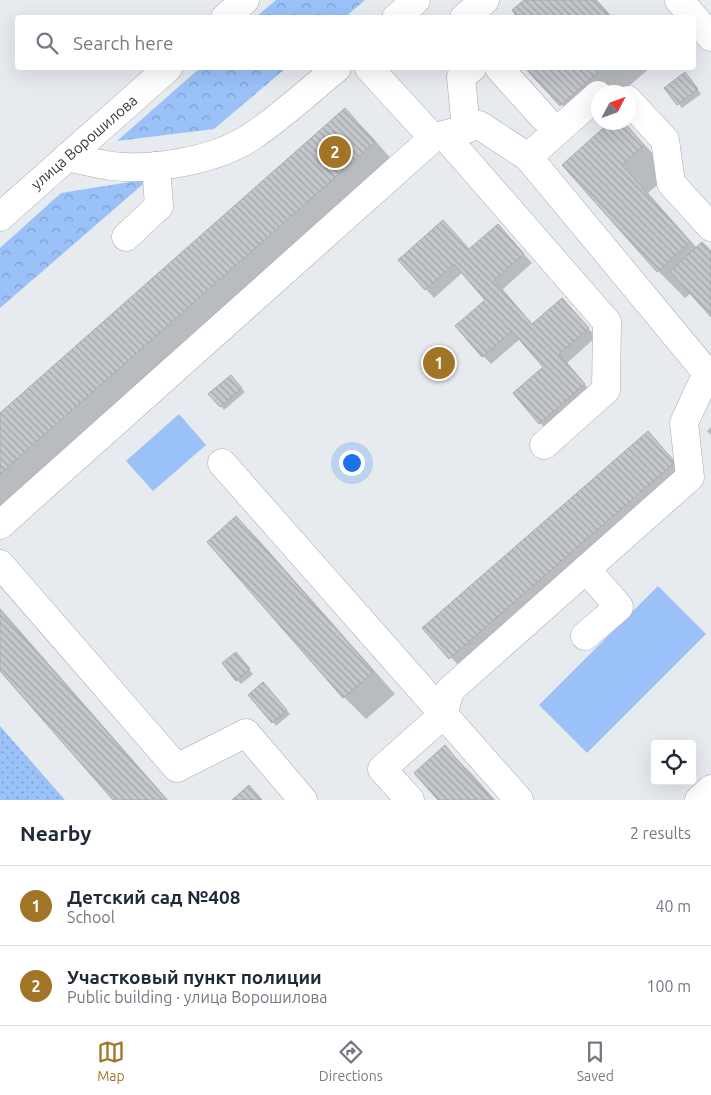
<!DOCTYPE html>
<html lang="en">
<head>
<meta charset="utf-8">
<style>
	body { margin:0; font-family:Ubuntu,sans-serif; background:#f2f2f3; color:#1f2937 }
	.controls { position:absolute; right:15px; bottom:15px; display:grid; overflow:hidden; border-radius:5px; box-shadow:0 5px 20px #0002 }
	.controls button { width:45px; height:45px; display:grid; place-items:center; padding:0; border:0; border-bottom:1px solid #e0e1e3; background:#fff; color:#1f2937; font:25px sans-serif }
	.compass { position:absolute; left:591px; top:85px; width:45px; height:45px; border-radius:50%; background:#fff; box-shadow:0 5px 20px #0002; rotate:49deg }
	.you { position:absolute; left:351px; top:462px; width:18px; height:18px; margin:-12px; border:4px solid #fff; border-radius:50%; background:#1a73e8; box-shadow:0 0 0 8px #1a73e833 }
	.badge { display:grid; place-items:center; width:32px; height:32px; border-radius:50%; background:#a27426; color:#fff; font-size:16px; font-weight:700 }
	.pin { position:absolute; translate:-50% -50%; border:2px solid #fff; box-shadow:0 1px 5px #0006 }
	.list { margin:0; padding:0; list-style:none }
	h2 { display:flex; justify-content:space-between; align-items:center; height:65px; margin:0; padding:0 20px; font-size:21px }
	h2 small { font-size:16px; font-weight:400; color:#747a83 }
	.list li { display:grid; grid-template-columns:32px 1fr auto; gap:15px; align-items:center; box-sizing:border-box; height:80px; padding:0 20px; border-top:1px solid #e0e1e3 }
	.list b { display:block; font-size:19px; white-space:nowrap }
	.list p { margin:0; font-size:16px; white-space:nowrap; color:#747a83 }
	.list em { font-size:16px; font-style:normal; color:#747a83 }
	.icon { flex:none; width:28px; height:28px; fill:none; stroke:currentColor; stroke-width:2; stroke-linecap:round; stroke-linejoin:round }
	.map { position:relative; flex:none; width:711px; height:800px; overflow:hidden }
	.search { position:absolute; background:#fff; box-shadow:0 5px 20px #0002; left:15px; right:15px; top:15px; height:55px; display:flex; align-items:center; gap:12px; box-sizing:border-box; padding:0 18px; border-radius:5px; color:#747a83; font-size:19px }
	.sheet { height:225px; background:#fff }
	nav { display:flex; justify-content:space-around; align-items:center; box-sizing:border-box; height:70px; border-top:1px solid #e0e1e3; background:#fff; font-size:14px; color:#747a83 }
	nav a { display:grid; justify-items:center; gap:2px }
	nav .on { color:#a27426 }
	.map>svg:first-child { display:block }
	.green { fill:url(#green-dots) }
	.forest { fill:url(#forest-crowns) }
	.pitch { fill:#9ac2f9 }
	.shadow { fill:#0003 }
	.building { fill:url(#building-back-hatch); stroke:#a8acb0 }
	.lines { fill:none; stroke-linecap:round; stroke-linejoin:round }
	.minor-casing { stroke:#a6aaae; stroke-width:29 }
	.minor { stroke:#fff; stroke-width:28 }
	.labels { text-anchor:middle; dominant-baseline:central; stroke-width:5; stroke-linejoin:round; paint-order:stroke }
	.street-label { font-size:15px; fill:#37393b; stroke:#fff }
</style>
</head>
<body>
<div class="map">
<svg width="711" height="800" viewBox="0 0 711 800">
	<defs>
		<pattern id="green-dots" width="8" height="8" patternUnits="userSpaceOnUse" patternTransform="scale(1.25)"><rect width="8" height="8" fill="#9ac2f9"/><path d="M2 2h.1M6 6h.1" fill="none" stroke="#7e9fcb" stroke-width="1.8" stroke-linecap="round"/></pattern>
		<pattern id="forest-crowns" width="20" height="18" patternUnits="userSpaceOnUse" patternTransform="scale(1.25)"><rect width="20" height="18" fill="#9ac2f9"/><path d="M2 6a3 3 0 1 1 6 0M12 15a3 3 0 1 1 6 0" fill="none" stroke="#7e9fcb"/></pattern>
		<pattern id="building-back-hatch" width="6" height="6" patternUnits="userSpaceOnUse" patternTransform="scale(1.25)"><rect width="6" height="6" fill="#c4c7cc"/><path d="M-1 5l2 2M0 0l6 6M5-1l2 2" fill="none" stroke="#a0a3a7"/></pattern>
	</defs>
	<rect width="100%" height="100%" fill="#e7eaef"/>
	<path class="green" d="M0,726L65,800H0Z"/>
	<g class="forest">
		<path d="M276,0H365L345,17H256Z"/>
		<path d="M200,68H286L214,129L117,141Z"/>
		<path d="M149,179L0,308V248L61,193Z"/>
	</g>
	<g class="pitch">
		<path d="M179,414L206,445L153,491L126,461Z"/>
		<path d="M658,586L706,634L587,753L539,705Z"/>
	</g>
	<g class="shadow">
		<path d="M525,0H597L613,18H520Z"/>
		<path d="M527,68H650L622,92H598V113L583,127Z"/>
		<path d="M689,77L701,94L682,108L666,88Z"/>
		<path d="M345,110L372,137L401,170L0,525V415Z"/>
		<path d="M623,122L671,173L648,193L697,248L711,252V315L691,293L685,298L658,271L564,165Z"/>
		<path d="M506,234L532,263L502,290L533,325L570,308L596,337L567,363L592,393L549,431L540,423L545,367L520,339L491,364L483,356L487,300L463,272L434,298L400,260L470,251Z"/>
		<path d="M234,380L245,392L224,410L221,406Z"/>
		<path d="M711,427V435L707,431Z"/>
		<path d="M648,433L696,485L472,680L424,628Z"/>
		<path d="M236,517L258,539L395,694L366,719L344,697L209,542Z"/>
		<path d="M0,608L168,800H114L0,669Z"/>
		<path d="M239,658L253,674L241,684L237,680Z"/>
		<path d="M267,688L290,714L276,726L273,722Z"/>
		<path d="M445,747L472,774L495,800H440Z"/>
	</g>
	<g class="building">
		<path d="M524,0H596L612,18H518L512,10Z"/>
		<path d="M525,68H603L560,106Z"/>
		<path d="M685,72L698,89L677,105L664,88Z"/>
		<path d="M345,108L375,142L0,474V413Z"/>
		<path d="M610,122H624L644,145L622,165L690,242L657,272L562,165Z"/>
		<path d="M443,220L469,249L498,224L524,254L494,280L532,324L562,298L589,328L559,354L585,384L539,424L513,393L543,367L512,331L482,357L455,326L485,300L454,264L425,290L398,260Z"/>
		<path d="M702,242L711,251V317L670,271Z"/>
		<path d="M231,375L242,388L220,407L208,394Z"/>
		<path d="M648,431L675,462L449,659L422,628Z"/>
		<path d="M236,516L374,672L343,698L207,542Z"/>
		<path d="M0,610L142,772L167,800H113L0,671Z"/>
		<path d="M236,652L250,669L236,681L222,663Z"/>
		<path d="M263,682L287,710L272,723L248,695Z"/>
		<path d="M445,745L464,768L493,800H438L414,773Z"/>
		<path d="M249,785L262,800H232Z"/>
	</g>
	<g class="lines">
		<g class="minor-casing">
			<g id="minor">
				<path d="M679,0L711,37"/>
				<path d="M225,18L245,0"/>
				<path d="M396,18L416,0"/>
				<path d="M464,18L485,0"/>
				<path d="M369,68L433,138L479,125L528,157L707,373L711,374"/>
				<path d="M499,68L544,118"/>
				<path d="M628,100L665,140L671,183L711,227"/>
				<path d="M466,129L461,77L472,68"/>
				<path d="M444,135L607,322L606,390L544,445"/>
				<path d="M67,157C82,160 97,164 112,166C154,171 216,160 251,137C281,117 309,91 337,68"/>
				<path d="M528,157L598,95"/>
				<path d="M0,217L168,68"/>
				<path d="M126,237L159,206L156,166"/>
				<path d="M222,463L519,800"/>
				<path d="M0,525L433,138"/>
				<path d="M0,564L177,768L246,733L303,800"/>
				<path d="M585,636L619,607L586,569"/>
				<path d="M410,800L382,769L443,715L450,690L690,477L684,423L707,373"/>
				<path d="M699,800L711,789"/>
			</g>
		</g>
		<use href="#minor" class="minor"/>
	</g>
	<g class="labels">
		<g class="street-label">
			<text transform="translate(84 142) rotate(-41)">улица Ворошилова</text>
		</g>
	</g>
</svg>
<div class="controls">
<button><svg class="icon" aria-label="locate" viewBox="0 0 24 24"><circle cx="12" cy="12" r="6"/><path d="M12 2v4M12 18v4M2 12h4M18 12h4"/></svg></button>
</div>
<svg class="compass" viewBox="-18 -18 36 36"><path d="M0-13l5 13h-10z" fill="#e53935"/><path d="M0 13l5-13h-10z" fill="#747a83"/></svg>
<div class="you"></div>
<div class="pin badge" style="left:439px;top:363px">1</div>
<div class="pin badge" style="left:335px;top:152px">2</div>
<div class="search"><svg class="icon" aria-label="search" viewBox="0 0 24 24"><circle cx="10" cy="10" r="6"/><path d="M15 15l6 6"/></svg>Search here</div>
</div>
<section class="sheet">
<h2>Nearby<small>2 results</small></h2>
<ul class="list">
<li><span class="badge">1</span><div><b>Детский сад №408</b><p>School</p></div><em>40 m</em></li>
<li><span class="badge">2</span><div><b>Участковый пункт полиции</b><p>Public building · улица Ворошилова</p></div><em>100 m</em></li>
</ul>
</section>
<nav>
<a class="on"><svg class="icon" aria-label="map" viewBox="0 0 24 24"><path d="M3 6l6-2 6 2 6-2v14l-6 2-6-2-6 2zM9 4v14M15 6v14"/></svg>Map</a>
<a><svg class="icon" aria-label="directions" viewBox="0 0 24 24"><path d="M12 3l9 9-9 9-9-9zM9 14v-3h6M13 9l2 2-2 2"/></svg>Directions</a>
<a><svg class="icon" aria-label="saved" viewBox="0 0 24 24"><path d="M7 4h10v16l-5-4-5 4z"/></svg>Saved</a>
</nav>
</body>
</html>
